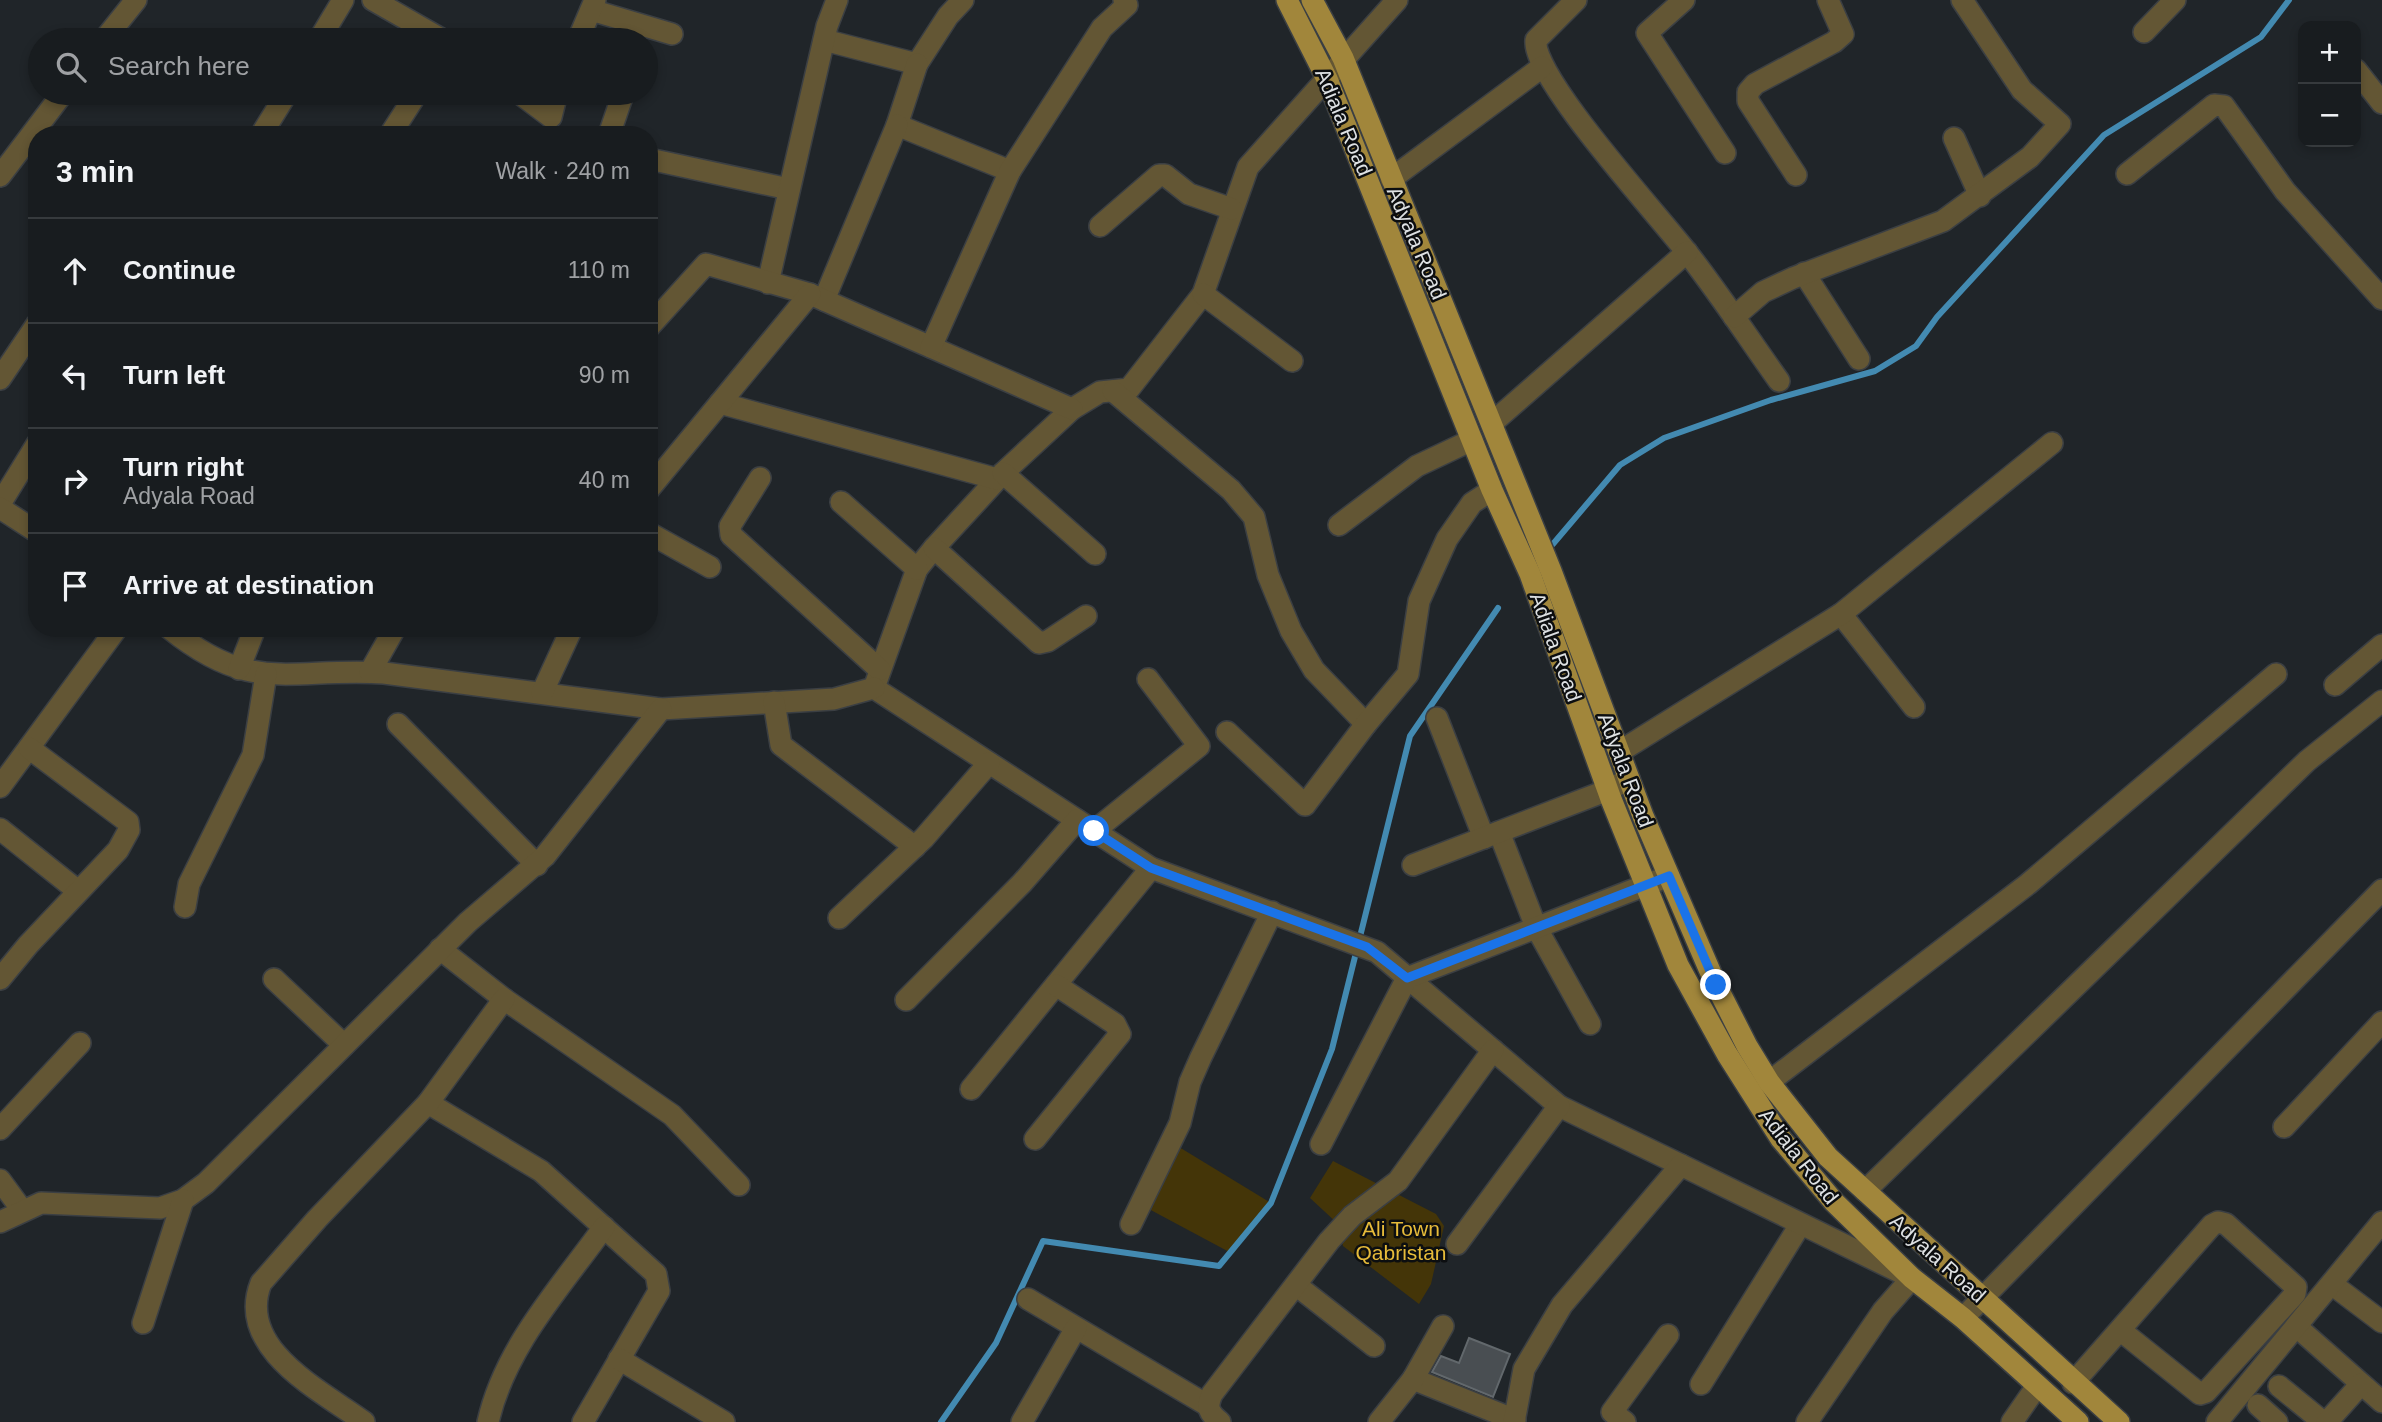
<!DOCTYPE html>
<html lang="en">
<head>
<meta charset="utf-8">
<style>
	body { margin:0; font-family:Helvetica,sans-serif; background:#212528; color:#f1f3f6 }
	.controls { position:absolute; right:21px; top:21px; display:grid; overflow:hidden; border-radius:14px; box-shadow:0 4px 10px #0003 }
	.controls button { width:63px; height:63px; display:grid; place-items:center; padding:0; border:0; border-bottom:2px solid #363a3d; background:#181c1f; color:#f1f3f6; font:35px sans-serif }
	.stop { position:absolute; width:21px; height:21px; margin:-16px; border:5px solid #1a73e8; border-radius:50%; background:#fff }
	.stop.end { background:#1a73e8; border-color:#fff; box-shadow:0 2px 7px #0008 }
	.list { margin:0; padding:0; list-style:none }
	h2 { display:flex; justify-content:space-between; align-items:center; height:91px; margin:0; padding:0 28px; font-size:30px }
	h2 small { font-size:23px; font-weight:400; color:#9fa1a4 }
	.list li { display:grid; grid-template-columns:46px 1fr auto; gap:21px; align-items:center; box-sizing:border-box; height:105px; padding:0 28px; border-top:2px solid #363a3d }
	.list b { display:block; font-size:26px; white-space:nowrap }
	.list p { margin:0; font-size:23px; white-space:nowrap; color:#9fa1a4 }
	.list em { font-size:23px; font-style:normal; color:#9fa1a4 }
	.icon { flex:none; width:38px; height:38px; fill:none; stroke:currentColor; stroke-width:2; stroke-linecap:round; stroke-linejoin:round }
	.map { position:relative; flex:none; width:2382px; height:1422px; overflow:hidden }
	.search { position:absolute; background:#181c1f; box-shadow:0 4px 10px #0003; left:28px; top:28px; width:630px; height:77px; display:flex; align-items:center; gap:18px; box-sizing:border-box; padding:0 24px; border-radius:38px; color:#9fa1a4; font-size:26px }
	.panel { position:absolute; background:#181c1f; box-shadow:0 4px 10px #0003; left:28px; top:126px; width:630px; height:511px; border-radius:28px }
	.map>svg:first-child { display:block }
	.green { fill:#443508 }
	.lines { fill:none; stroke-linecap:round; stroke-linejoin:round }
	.stream { stroke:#438ab1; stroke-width:6 }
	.building { fill:#494e52; stroke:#62686c; stroke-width:2 }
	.minor-casing { stroke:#3b3f43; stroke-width:24 }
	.major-casing { stroke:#3b3f43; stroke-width:24 }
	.minor { stroke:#635634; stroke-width:21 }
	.major { stroke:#a1863b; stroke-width:21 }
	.route { stroke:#1a73e8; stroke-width:9 }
	.labels { text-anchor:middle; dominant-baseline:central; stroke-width:5; stroke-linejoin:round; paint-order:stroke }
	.street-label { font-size:21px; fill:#dee1e3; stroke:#0c0e10 }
	.park-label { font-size:21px; fill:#e6bb3a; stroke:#0c0e10 }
</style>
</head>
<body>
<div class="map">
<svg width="2382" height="1422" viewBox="0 0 2382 1422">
	<rect width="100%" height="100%" fill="#202529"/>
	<g class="green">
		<path d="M1179,1147L1271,1203L1233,1254L1147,1208Z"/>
		<path d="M1333,1161L1436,1214L1444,1226L1431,1284L1419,1304L1343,1246L1337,1223L1310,1198Z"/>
	</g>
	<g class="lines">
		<g class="stream">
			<path d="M1553,544L1620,465L1664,438L1771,400L1875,371L1916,346L1937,317L2104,135L2261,37L2289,0"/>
			<path d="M941,1422L996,1343L1043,1241L1219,1266L1271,1203L1332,1049L1410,736L1498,608"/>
		</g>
	</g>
	<path class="building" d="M1469,1338L1510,1354L1493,1397L1432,1372L1441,1356L1459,1363Z"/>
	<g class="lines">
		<g class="minor-casing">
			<g id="minor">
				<path d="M373,0L443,40"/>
				<path d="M1397,0L1248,167L1203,294L1129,389L1100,392L1072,409L1003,473L934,548L917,569L874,688L1151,868L1377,952L1559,1106L1681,1165"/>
				<path d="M1576,0L1536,40C1531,77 1662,219 1689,255C1721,296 1749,339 1779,381"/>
				<path d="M1684,0L1647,33L1725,153"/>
				<path d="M591,10L672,34"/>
				<path d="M2144,32L2175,0"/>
				<path d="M104,40L136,0"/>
				<path d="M319,40L343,0"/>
				<path d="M578,40L595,0"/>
				<path d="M824,40L917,64L948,16L963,0"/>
				<path d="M917,64L897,125L1010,171"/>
				<path d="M2356,70L2382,103"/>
				<path d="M519,93L551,117L557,93"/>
				<path d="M261,135L287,93"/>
				<path d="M390,135L417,93"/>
				<path d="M609,135L622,97"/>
				<path d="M1954,138L1980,196"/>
				<path d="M649,159L789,189"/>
				<path d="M2127,174L2214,105L2224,106L2285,191L2382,299"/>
				<path d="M1796,175L1748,101V92L1755,84L1834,42L1843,34L1828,0"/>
				<path d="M0,176L63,93"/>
				<path d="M1391,179L1542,67"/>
				<path d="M1100,226L1159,175H1165L1189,194L1232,209"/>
				<path d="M1804,273L1859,359"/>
				<path d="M768,283L827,26L837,0"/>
				<path d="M1203,294L1292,361"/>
				<path d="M824,300L897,125"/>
				<path d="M1734,317L1763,292L1793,278L1943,221L2030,157L2060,124L2022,90L1962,0"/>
				<path d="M649,327L706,264L810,294L1072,409"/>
				<path d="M931,347L1010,171L1102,28L1127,5L1124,0"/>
				<path d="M0,379L37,324"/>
				<path d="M1113,391L1231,490L1254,517L1268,575L1291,631L1314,670L1366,724"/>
				<path d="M720,403L997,479"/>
				<path d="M1492,423L1687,252"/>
				<path d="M1003,473L1095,554"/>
				<path d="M760,478L730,526L731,535L880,670"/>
				<path d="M649,489L810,294"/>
				<path d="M841,502L917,569"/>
				<path d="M0,504L37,444"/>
				<path d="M0,508L37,532"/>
				<path d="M1339,525L1417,466L1472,440"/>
				<path d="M649,533L710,567"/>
				<path d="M934,548L1039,643L1048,641L1086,616"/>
				<path d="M1841,614L1914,707"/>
				<path d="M169,628C253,696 289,667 384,673L661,709L834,699L874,688"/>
				<path d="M239,669L255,628"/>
				<path d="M370,672L395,628"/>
				<path d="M2335,685L2382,645"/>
				<path d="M542,693L572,628"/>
				<path d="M774,702L781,745L915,847"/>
				<path d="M1437,718L1484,838"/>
				<path d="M398,724L537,865"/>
				<path d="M1227,732L1305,805L1366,724L1408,674L1419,601L1447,539L1472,503L1492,490"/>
				<path d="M1619,752L1841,614L2052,443"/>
				<path d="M0,787L117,628"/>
				<path d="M0,829L78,891"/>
				<path d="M1094,831L1199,746L1148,679"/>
				<path d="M1499,832L1536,927L1590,1024"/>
				<path d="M1413,865L1608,790L1629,779"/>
				<path d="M185,907L189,884L253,755L266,674"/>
				<path d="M839,918L924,838L989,763"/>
				<path d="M440,949L504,999L672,1115L739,1185"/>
				<path d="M0,979L28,945L118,850L129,830L128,822L29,748"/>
				<path d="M274,979L344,1045"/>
				<path d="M906,1000L1022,883L1077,820"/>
				<path d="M1769,1082L2028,884L2276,674"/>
				<path d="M971,1089L1151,868"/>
				<path d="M428,1103L541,1171L656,1274L659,1291L583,1422"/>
				<path d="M2284,1127L2382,1022"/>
				<path d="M0,1129L80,1043"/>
				<path d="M1035,1139L1120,1034L1115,1024L1056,985"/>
				<path d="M1321,1144L1407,978L1669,876"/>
				<path d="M0,1180L22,1210"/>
				<path d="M1865,1191L2307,761L2382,701"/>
				<path d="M0,1222L41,1203L160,1208L183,1200L206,1183L468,922L545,856L661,709"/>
				<path d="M1131,1224L1180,1123L1190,1082L1201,1057L1272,912"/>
				<path d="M1457,1244L1559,1106"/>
				<path d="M1296,1285L1374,1346"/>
				<path d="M2333,1285L2382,1322"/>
				<path d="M1028,1299L1207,1405"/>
				<path d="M1963,1318L2382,890"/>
				<path d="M143,1323L183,1200"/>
				<path d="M2297,1327L2382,1402"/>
				<path d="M619,1359L724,1422"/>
				<path d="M1413,1379L1515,1420"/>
				<path d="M2073,1383L2212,1225L2218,1222L2226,1224L2296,1287L2295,1294L2206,1392L2200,1394L2120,1330"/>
				<path d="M1701,1384L1800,1225"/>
				<path d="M2279,1386L2323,1422"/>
				<path d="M2258,1405L2277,1422"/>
				<path d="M364,1422C322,1391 235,1349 261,1283L317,1219L428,1103L504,999"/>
				<path d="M488,1422C505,1347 560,1288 604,1227"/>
				<path d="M1022,1422L1076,1328"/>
				<path d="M1220,1422C1209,1413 1206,1408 1212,1394L1329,1241L1352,1216L1398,1181L1493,1050"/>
				<path d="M1379,1422L1413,1379L1443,1326"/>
				<path d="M1514,1422L1524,1369L1562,1305L1681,1165L1912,1278L1883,1311L1807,1422"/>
				<path d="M1625,1422L1612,1412L1668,1335"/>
				<path d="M2012,1422L2037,1386"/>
				<path d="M2217,1422L2382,1222"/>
				<path d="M2327,1422L2361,1384"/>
			</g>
		</g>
		<g class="major-casing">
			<g id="major">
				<path d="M1287,0L1327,79L1492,490L1530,574L1611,799L1678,965L1727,1054L1781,1139L1834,1202L1912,1278L1963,1318L2078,1422"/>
				<path d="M1312,0L1343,58L1551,571L1643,816L1716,985L1747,1046L1769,1082L1828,1157L2119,1422"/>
			</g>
		</g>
		<use href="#minor" class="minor"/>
		<use href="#major" class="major"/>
	</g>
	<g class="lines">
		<path class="route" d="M1094,831L1151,868L1367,947L1407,978L1669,876L1716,985"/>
	</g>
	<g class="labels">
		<g class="street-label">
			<text transform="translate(1344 122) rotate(67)">Adiala Road</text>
			<text transform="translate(1417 243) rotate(67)">Adyala Road</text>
			<text transform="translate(1556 647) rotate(70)">Adiala Road</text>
			<text transform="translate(1626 770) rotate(69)">Adyala Road</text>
			<text transform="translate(1799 1156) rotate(52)">Adiala Road</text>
			<text transform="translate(1938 1258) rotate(42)">Adyala Road</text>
		</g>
		<g class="park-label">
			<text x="1401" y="1228">Ali Town<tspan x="1401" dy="24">Qabristan</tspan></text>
		</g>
	</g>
</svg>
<div class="controls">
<button>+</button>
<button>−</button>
</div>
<div class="stop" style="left:1094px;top:831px"></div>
<div class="stop end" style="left:1716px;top:985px"></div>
<div class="search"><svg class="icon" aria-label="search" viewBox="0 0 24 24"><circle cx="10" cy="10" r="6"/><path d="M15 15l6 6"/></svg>Search here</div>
<section class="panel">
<h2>3 min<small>Walk · 240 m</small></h2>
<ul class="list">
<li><svg class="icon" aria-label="ahead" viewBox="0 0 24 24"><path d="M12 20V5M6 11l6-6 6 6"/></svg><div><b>Continue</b></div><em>110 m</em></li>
<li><svg class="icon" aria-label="left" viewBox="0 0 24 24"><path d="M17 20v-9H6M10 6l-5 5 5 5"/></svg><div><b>Turn left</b></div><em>90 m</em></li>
<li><svg class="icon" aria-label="right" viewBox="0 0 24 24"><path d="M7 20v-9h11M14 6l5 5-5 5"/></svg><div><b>Turn right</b><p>Adyala Road</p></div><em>40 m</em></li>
<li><svg class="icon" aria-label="arrive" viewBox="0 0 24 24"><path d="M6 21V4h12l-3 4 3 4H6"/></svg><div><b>Arrive at destination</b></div></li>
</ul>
</section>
</div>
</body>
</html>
